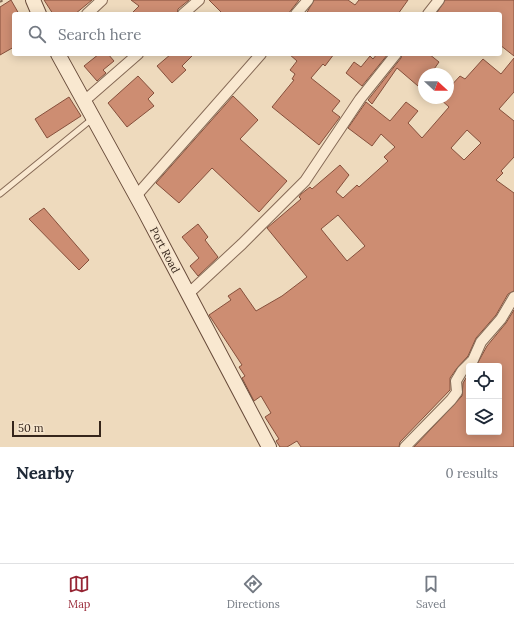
<!DOCTYPE html>
<html lang="en">
<head>
<meta charset="utf-8">
<style>
	body { margin:0; font-family:Lora,serif; background:#f6f6f7; color:#1f2937 }
	.controls { position:absolute; right:12px; bottom:12px; display:grid; overflow:hidden; border-radius:4px; box-shadow:0 2px 10px #0003 }
	.controls button { width:36px; height:36px; display:grid; place-items:center; padding:0; border:0; border-bottom:1px solid #e0e1e3; background:#fff; color:#1f2937; font:20px sans-serif }
	.compass { position:absolute; left:418px; top:68px; width:36px; height:36px; border-radius:50%; background:#fff; box-shadow:0 2px 10px #0003; rotate:111deg }
	.scale { position:absolute; left:12px; bottom:10px; width:89px; box-sizing:border-box; padding-left:4px; border:2px solid #35251b; border-top:0; font-size:11px; line-height:14px; white-space:nowrap; color:#35251b; -webkit-text-stroke:3px #f6e5cd; paint-order:stroke }
	.list { margin:0; padding:0; list-style:none }
	h2 { display:flex; justify-content:space-between; align-items:center; height:52px; margin:0; padding:0 16px; font-size:17px }
	h2 small { font-size:13px; font-weight:400; color:#747a83 }
	.icon { flex:none; width:22px; height:22px; fill:none; stroke:currentColor; stroke-width:2; stroke-linecap:round; stroke-linejoin:round }
	.map { position:relative; flex:none; width:514px; height:447px; overflow:hidden }
	.search { position:absolute; background:#fff; box-shadow:0 2px 10px #0003; left:12px; right:12px; top:12px; height:44px; display:flex; align-items:center; gap:10px; box-sizing:border-box; padding:0 14px; border-radius:4px; color:#747a83; font-size:15px }
	.sheet { height:116px; background:#fff }
	nav { display:flex; justify-content:space-around; align-items:center; box-sizing:border-box; height:56px; border-top:1px solid #e0e1e3; background:#fff; font-size:11px; color:#747a83 }
	nav a { display:grid; justify-items:center; gap:2px }
	nav .on { color:#962534 }
	.map>svg:first-child { display:block }
	.building { fill:#cd8d72; stroke:#86503c; fill-rule:evenodd }
	.lines { fill:none; stroke-linecap:round; stroke-linejoin:round }
	.lane-casing { stroke:#866a56; stroke-width:7 }
	.street-casing { stroke:#866a56; stroke-width:12 }
	.secondary-casing { stroke:#684b3a; stroke-width:16 }
	.path { stroke:#866a56; stroke-width:2; stroke-dasharray:3 2; stroke-linecap:butt }
	.lane { stroke:#f9e8d0; stroke-width:5 }
	.street { stroke:#f9e8d0; stroke-width:10 }
	.secondary { stroke:#f9e8d0; stroke-width:14 }
	.labels { text-anchor:middle; dominant-baseline:central; stroke-width:3; stroke-linejoin:round; paint-order:stroke }
	.street-label { font-size:11px; fill:#35251b; stroke:#f6e5cd }
</style>
</head>
<body>
<div class="map">
<svg width="514" height="447" viewBox="0 0 514 447">
	<rect width="100%" height="100%" fill="#eedabd"/>
	<g class="building">
		<path d="M11,0L19,14H14V47L0,55V7Z"/>
		<path d="M44,0H92L75,14H53Z"/>
		<path d="M131,0H189L178,9L177,14H131L139,6Z"/>
		<path d="M209,0H299L288,14H223Z"/>
		<path d="M314,0H348L355,5L359,0H408L398,14H306Z"/>
		<path d="M445,0H514V56L500,45V14H436Z"/>
		<path d="M99,54H108L114,61L103,70L106,73L97,81L84,66Z"/>
		<path d="M171,54H194L182,66L186,70L172,83L157,66Z"/>
		<path d="M289,54H334L325,66L323,64L311,78L340,101L332,111L340,117L319,145L272,107L294,80L292,79L295,74L290,70L297,61Z"/>
		<path d="M377,54H388L362,86L346,73L354,62L361,67L370,56L373,59Z"/>
		<path d="M402,54H429L439,62L432,72L424,74V78L418,86L397,68L372,104L368,100L401,58Z"/>
		<path d="M514,58V92L499,109L514,121V157L501,171L503,173L496,180L514,193V291L508,294L496,315L476,338L468,356L457,368L450,378V390L400,442L399,447H301L297,441L287,447H280L276,441L279,439L265,417L271,413L261,396L254,401L242,378L245,376L239,367L242,365L209,315L231,300L228,296L240,288L256,311L282,296L307,277L267,228L301,199L299,197L301,194L310,187L312,189L340,165L349,175L336,192L343,198L357,185L359,187L388,161L384,157L395,147L381,134L372,146L348,128L366,102L390,121L406,102L418,111L408,123L422,138L449,107L439,98H448V89L460,76L465,79L483,59L501,74ZM467,130L481,143L464,160L451,148ZM338,215L365,246L347,261L321,229Z"/>
		<path d="M138,76L154,93L148,99L154,106L127,127L108,103Z"/>
		<path d="M233,96L258,120L240,139L287,181L259,212L212,168L179,203L156,183Z"/>
		<path d="M69,97L81,116L47,138L35,119Z"/>
		<path d="M44,208L89,260L79,270L29,219Z"/>
		<path d="M198,224L208,237L205,240L218,257L198,276L190,266L199,258L182,237Z"/>
		<path d="M514,310V447H414L462,396L463,383L469,373V432H499V366H476L487,346L506,323Z"/>
	</g>
	<g class="lines">
		<g class="lane-casing">
			<path id="lane" d="M0,194L92,119"/>
		</g>
		<g class="street-casing">
			<g id="street">
				<path d="M87,14L102,0"/>
				<path d="M183,14L199,0"/>
				<path d="M296,14L308,0"/>
				<path d="M428,14L439,0"/>
				<path d="M83,102L138,54"/>
				<path d="M136,196L261,54"/>
				<path d="M188,294L242,244L305,181L360,99L396,54"/>
				<path d="M405,447L451,400L457,392L456,381L462,371L473,360L481,342L501,319L514,297"/>
			</g>
		</g>
		<g class="secondary-casing">
			<g id="secondary">
				<path d="M33,0L39,14"/>
				<path d="M58,54L145,212L269,447"/>
			</g>
		</g>
		<path class="path" d="M0,2L3,0"/>
		<use href="#lane" class="lane"/>
		<use href="#street" class="street"/>
		<use href="#secondary" class="secondary"/>
	</g>
	<g class="labels">
		<g class="street-label">
			<text transform="translate(165 250) rotate(62)">Port Road</text>
		</g>
	</g>
</svg>
<div class="controls">
<button><svg class="icon" aria-label="locate" viewBox="0 0 24 24"><circle cx="12" cy="12" r="6"/><path d="M12 2v4M12 18v4M2 12h4M18 12h4"/></svg></button>
<button><svg class="icon" aria-label="layers" viewBox="0 0 24 24"><path d="M12 4l9 5-9 5-9-5zM3 14l9 5 9-5"/></svg></button>
</div>
<svg class="compass" viewBox="-18 -18 36 36"><path d="M0-13l5 13h-10z" fill="#e53935"/><path d="M0 13l5-13h-10z" fill="#747a83"/></svg>
<div class="scale">50 m</div>
<div class="search"><svg class="icon" aria-label="search" viewBox="0 0 24 24"><circle cx="10" cy="10" r="6"/><path d="M15 15l6 6"/></svg>Search here</div>
</div>
<section class="sheet">
<h2>Nearby<small>0 results</small></h2>
<ul class="list">
</ul>
</section>
<nav>
<a class="on"><svg class="icon" aria-label="map" viewBox="0 0 24 24"><path d="M3 6l6-2 6 2 6-2v14l-6 2-6-2-6 2zM9 4v14M15 6v14"/></svg>Map</a>
<a><svg class="icon" aria-label="directions" viewBox="0 0 24 24"><path d="M12 3l9 9-9 9-9-9zM9 14v-3h6M13 9l2 2-2 2"/></svg>Directions</a>
<a><svg class="icon" aria-label="saved" viewBox="0 0 24 24"><path d="M7 4h10v16l-5-4-5 4z"/></svg>Saved</a>
</nav>
</body>
</html>
